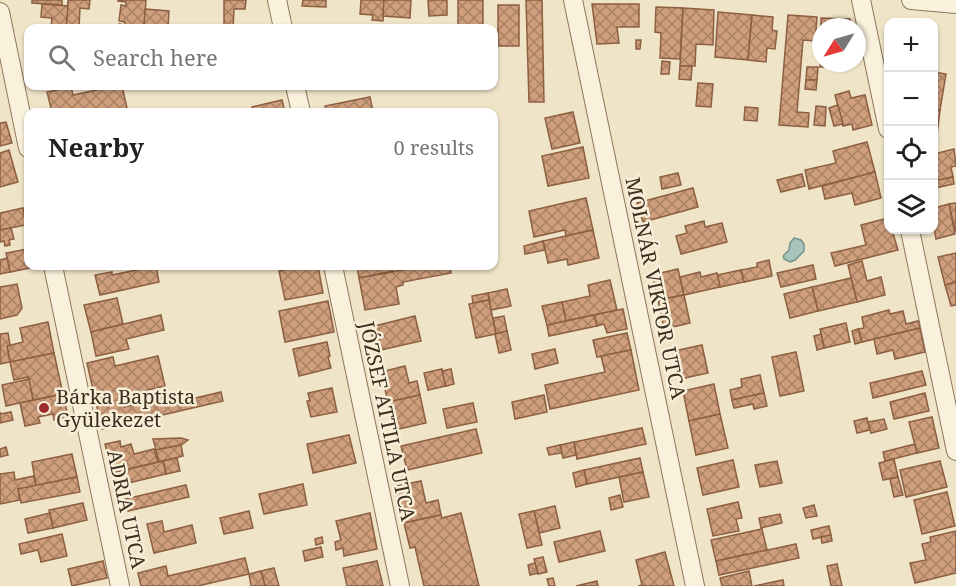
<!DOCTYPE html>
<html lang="en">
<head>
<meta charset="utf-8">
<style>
	body { margin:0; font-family:"Noto Serif",serif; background:#f6f6f6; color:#222 }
	.controls { position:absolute; right:18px; top:18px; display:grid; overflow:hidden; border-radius:12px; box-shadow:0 2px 4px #0004 }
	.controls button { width:54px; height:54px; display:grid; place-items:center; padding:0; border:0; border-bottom:2px solid #e0e0e0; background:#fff; color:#222; font:30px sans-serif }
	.compass { position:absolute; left:812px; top:18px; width:54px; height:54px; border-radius:50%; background:#fff; box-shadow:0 2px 4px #0004; rotate:233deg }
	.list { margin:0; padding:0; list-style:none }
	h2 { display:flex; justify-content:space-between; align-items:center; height:78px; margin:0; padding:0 24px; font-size:26px }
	h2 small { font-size:20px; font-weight:400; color:#767676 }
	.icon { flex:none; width:33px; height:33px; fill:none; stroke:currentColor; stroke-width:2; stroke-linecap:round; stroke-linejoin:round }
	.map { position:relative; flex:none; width:956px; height:586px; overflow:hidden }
	.search { position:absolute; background:#fff; box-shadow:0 2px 4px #0004; left:24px; top:24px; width:474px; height:66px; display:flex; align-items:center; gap:15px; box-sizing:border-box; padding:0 21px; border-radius:12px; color:#767676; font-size:22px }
	.panel { position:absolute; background:#fff; box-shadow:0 2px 4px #0004; left:24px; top:108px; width:474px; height:162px; border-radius:12px }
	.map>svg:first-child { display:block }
	.water { fill:#a9c4bc; stroke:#6f938a; stroke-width:1.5 }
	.building { fill:url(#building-cross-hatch); stroke:#8d5f41; stroke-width:1.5 }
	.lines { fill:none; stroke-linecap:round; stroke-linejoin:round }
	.minor-casing { stroke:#8d765c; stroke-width:20 }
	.minor { stroke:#faf1dc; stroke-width:18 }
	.poi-dot { fill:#9e2a2b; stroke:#f7eed8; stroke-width:2 }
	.labels { text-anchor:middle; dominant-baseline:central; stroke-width:5; stroke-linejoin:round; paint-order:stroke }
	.street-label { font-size:20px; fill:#3d2e20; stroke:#f7eed8 }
	.poi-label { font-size:20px; fill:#3d2e20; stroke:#f7eed8; text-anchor:start }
</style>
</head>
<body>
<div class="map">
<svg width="956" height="586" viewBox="0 0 956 586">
	<defs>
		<pattern id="building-cross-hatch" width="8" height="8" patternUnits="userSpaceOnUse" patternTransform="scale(1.5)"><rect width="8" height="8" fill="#cf9f7d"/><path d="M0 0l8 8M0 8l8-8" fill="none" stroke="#a98266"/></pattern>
	</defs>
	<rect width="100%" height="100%" fill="#f0e4c8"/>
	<path class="water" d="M794,238L801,240L804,244V251L795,260L790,262L784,259C782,254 786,254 789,250L790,243Z"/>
	<g class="building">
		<path d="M32,0H62V5L32,3Z"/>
		<path d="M68,0H90L89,9L80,8L79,28H66Z"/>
		<path d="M118,0H146L144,28H119V24L125,25V22L119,21L121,5L126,6V2L118,1Z"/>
		<path d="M224,0H246L245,9H234L233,28H224Z"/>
		<path d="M303,0H326V7L302,6Z"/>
		<path d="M361,0H384L383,21L372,20L373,15L360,14Z"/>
		<path d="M384,0H411L410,18L383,16Z"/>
		<path d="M428,0H447V15L429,16Z"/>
		<rect x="458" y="0" width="25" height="28"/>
		<path d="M526,0H542L544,102H529Z"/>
		<path d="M42,4L68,6L66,28H51L52,18L41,17Z"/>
		<path d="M592,4H639V27H617L619,43L597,44Z"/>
		<rect x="498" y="5" width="21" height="41"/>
		<path d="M656,7L683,8L680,59L660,58L661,33L655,32Z"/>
		<path d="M683,8L714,10L713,45L696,44L695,66H680Z"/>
		<path d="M145,9L169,11L168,28H144Z"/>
		<path d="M718,12L752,15L748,60L715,57Z"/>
		<path d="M752,15L773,17L772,30L777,31L775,49L767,48L766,62L748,60Z"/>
		<path d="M788,15L817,17L815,41L803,40L797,112L809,113L808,127L779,125Z"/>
		<path d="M821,18L850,19V27H821Z"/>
		<path d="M636,40H641L640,49H636Z"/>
		<path d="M821,51V63H828V67H820Z"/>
		<path d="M662,61L670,62L669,74H661Z"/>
		<path d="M680,66H692L691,80L679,79Z"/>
		<path d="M807,67H818L817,80H806Z"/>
		<path d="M934,72L946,74L940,110L934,109Z"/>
		<path d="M806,80H817L816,90L805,89Z"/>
		<path d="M698,83L713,84L711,107L696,106Z"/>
		<path d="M115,86H122L127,108L109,112H52L47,92L71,87L73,95Z"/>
		<path d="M849,91L851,98L865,95L872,125L853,130L852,124L843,126L835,95Z"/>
		<path d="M370,97L373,112H327L325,106Z"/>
		<path d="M282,100L285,112H253L252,107Z"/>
		<path d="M838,105L843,124L834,126L829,108Z"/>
		<path d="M816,106L826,107L825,126L814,125Z"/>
		<path d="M745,107L758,108L757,121L744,120Z"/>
		<path d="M934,109L940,110L937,134L934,133Z"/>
		<path d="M573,112L580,143L552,149L545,118Z"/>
		<path d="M6,122L12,143L0,146V123Z"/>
		<path d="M867,142L875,172L809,189L805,170L836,163L833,151Z"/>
		<path d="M583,147L589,178L548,186L542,156Z"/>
		<path d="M954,149L956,166L951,167L953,177L934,181V154Z"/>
		<path d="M9,150L18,182L0,187V153Z"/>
		<path d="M875,172L881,198L855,205L852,193L825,199L822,186Z"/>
		<path d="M678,173L681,185L662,189L660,177Z"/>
		<path d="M802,174L805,186L781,192L777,180Z"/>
		<path d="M953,177L954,184L935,188L934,181Z"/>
		<path d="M693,188L698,207L643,222L637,203Z"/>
		<path d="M586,198L593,230L566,236L565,230L534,237L529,211Z"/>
		<path d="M956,203V231H955L949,204Z"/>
		<path d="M949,204L955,234L936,239L934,227V208Z"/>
		<path d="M23,208L26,225L0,230V213Z"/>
		<path d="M888,218V230H892L898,250L835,266L831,253L866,245L861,225Z"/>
		<path d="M704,221L705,227L722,223L727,242L681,254L676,236L687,233L685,226Z"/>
		<path d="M11,228L14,239L9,240L10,245L5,246L4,241L0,242V230Z"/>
		<path d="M593,230L599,258L568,265L567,259L548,263L543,241Z"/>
		<path d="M543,241L545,250L525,254L524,246Z"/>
		<path d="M28,249V266H40L10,272L6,253Z"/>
		<path d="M956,253V282L945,285L938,257Z"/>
		<path d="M7,258L10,272L0,274V260Z"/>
		<path d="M769,260L772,276L744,282L741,270L757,267V263Z"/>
		<path d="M862,261L867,281L881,277L885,295L857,302L848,265Z"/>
		<path d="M813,265L816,279L781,287L777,273Z"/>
		<path d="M156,266L159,282L100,295L95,275L112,272V275Z"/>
		<path d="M303,266H318L323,293L285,300L279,271Z"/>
		<path d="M357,266H392L393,271L359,278Z"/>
		<path d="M402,266H424L403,270Z"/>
		<path d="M424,266H450L451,273L403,282V285L396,287L399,304L365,310L359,278Z"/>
		<path d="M678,269L684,295L658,300L652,275Z"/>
		<path d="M741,270L744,282L720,287L717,275Z"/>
		<path d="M700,272L701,277L717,273L720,287L684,295L680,277Z"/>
		<path d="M851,278L857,302L818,311L812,287Z"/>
		<path d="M610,280L617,310L566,321L562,302L590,296L588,285Z"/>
		<path d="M956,282V305L951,306L945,285Z"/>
		<path d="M17,284L22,308L17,315L0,319V287Z"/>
		<path d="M812,287L818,311L790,318L784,294Z"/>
		<path d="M507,289L511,306L491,310L488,293Z"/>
		<path d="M488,293L489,300L473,303L472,296Z"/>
		<path d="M684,295L690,323L664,329L658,300Z"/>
		<path d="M117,298L123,324L91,332L84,305Z"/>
		<path d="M489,300L496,334L476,338L469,304Z"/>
		<path d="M328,301L334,332L285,342L279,311Z"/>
		<path d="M562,302L566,321L547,325L542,306Z"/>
		<path d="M623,309L627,329L607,333L604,324L597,326L594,315Z"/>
		<path d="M889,310L890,314L903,311L906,324L918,321L920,328L862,342L858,329L864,328L862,317Z"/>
		<path d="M161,315L164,330L126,339L129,349L96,356L91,332Z"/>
		<path d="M594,315L597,326L549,336L547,325Z"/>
		<path d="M415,316L421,341L376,351L370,327Z"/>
		<path d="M504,316L507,331L496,334L493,318Z"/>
		<path d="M48,322L54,353L10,362L7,346L23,342L20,328Z"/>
		<path d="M846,323L850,342L824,348L820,329Z"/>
		<path d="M920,328L925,352L895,359L893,350L877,354L874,339Z"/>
		<path d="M858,329L862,342L855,344L852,331Z"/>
		<path d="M507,331L511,350L499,353L495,334Z"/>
		<path d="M8,333L10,345L7,346L10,362L0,364V334Z"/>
		<path d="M627,333L631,350L597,357L593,340Z"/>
		<path d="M821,334L824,348L817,350L814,336Z"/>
		<path d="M327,342L330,356L328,357L331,368L299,376L293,349Z"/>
		<path d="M702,345L708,373L680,379L674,351Z"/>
		<path d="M555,349L558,363L535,369L532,354Z"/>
		<path d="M631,350L639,390L550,409L545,385L605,372L601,356Z"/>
		<path d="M796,352L804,391L780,396L772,357Z"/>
		<path d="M54,353L63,394L33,400L28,377L14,380L10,362Z"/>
		<path d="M158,356L165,386L122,396L124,407L181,393L183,401L221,392L223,401L102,429L87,363L113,357L115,366Z"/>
		<path d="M405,366L409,383L417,381L420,395L388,402L381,372Z"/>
		<path d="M442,369L446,386L428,390L424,373Z"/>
		<path d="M451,369L454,384L446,386L442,371Z"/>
		<path d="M922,371L926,385L873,398L870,383Z"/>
		<path d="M760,375L764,393L732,400L730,390L742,387L741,379Z"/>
		<path d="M29,379L33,400L6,406L2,385Z"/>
		<path d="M714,384L720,414L689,421L683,391Z"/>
		<path d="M332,388L337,412L311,417L307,401H310L308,393Z"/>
		<path d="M764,393L767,406L754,409L753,404L734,408L732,400Z"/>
		<path d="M925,393L929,411L894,419L890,402Z"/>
		<path d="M63,394L68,417L54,420L53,414L38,417L40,423L25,426L20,403Z"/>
		<path d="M420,395L426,423L394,430L388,402Z"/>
		<path d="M544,395L547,412L515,419L512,402Z"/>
		<path d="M473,403L477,422L447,428L443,409Z"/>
		<path d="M0,412L1,414L11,412L13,420L0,423Z"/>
		<path d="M720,414L728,448L696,455L689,421Z"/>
		<path d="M932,417L939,448L917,453L909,422Z"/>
		<path d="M867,418L870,430L857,433L854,421Z"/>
		<path d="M884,419L887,429L871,433L868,422Z"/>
		<path d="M642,428L646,444L577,459L574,442Z"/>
		<path d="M476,429L482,453L407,470L401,446Z"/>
		<path d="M349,435L356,463L313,473L307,444Z"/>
		<path d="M181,438L188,440L181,445L156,450L153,439Z"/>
		<path d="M120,441L121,447L131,444L134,454L154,449L158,462L112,473L105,444Z"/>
		<path d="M574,442L576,455L563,458L560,445Z"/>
		<path d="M915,444L917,453L885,461L883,452Z"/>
		<path d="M181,445L183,456L159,462L156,450Z"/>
		<path d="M560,445L562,453L549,455L547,448Z"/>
		<path d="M6,447L8,455L0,457V449Z"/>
		<path d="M72,454L77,477L36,486L32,462Z"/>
		<path d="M177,458L180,471L166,474L163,461Z"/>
		<path d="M640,458L643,472L587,484L584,470Z"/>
		<path d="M894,459L898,477L883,480L879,463Z"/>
		<path d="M733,460L739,487L703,495L697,468Z"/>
		<path d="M163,461L166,474L116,486L112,473Z"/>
		<path d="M777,461L782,483L760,487L755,465Z"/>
		<path d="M940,461L947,487L906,497L900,470Z"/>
		<path d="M584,470L587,484L576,487L573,473Z"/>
		<path d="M14,472L15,480L34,476L36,486L18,489L20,500L0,504V474Z"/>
		<path d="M643,472L649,497L624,502L619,477Z"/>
		<path d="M77,477L80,492L21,503L18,489Z"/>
		<path d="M898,477L903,495L894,497L890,479Z"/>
		<path d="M421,481L426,503L438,500L441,515L404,523L396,486Z"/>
		<path d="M303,484L307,505L264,514L259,494Z"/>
		<path d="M186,485L189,497L128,511L125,499Z"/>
		<path d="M947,492L955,526L922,534L914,500Z"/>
		<path d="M620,495L623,507L611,510L609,498Z"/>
		<path d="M738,502L742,518L736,519L739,531L713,536L707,509Z"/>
		<path d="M83,503L87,520L53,528L49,510Z"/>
		<path d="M814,505L817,516L806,518L803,508Z"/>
		<path d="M555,506L560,528L539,533L534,511Z"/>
		<path d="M249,511L253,528L224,534L220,518Z"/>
		<path d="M534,511L542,545L527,548L519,514Z"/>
		<path d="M50,513L53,528L28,533L25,519Z"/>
		<path d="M370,513L377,549L344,556L343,548L336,550L335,542L341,540L336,521Z"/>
		<path d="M461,513L479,586H424L415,547L410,548L404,523L441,515L442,518Z"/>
		<path d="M780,514L782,523L761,528L759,518Z"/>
		<path d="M162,521L164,532L192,525L196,543L154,553L147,524Z"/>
		<path d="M829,526L831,535L813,539L811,530Z"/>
		<path d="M762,529L767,550L716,561L711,540Z"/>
		<path d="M600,531L605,551L559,562L554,542Z"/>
		<path d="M956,531V573L915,583L910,563L926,560L922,544L931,542L930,537Z"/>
		<path d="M62,534L67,556L41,562L38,550L21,554L19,544Z"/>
		<path d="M831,535L832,541L822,543L821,537Z"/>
		<path d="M322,537L323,543L316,545L315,539Z"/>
		<path d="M796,544L799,558L719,575L716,561Z"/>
		<path d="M321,547L323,557L305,561L303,551Z"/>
		<path d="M665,552L674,586H638L642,585L636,560Z"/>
		<path d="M543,557L547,572L538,574L534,559Z"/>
		<path d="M245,558L249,574L198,586H141L138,573L166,566L168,576Z"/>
		<path d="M103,561L107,578L72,586L68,569Z"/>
		<path d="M377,561L383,586H347L343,568Z"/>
		<path d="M535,563L538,573L530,575L528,565Z"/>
		<path d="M837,564L842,586H831L827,566Z"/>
		<path d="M274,568L279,586H265L261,571Z"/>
		<path d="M261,571L265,586H251L249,574Z"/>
		<path d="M749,571L752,586H722L720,578Z"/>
		<path d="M553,578L555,586H549L547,579Z"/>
		<path d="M783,580L784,586H754Z"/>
		<path d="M597,581L598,586H576Z"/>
	</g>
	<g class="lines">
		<g class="minor-casing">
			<g id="minor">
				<path d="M277,0L283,28"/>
				<path d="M573,0L695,586"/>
				<path d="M861,0L888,129"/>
				<path d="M911,0L956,4"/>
				<path d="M0,12L28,148"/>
				<path d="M295,86L301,112"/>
				<path d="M910,230L956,451"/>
				<path d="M53,266L120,586"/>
				<path d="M333,266L400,586"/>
			</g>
		</g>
		<use href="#minor" class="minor"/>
	</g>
	<circle class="poi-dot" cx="44" cy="408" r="6"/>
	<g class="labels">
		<g class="street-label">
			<text transform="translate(656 288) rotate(78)">MOLNÁR VIKTOR UTCA</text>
			<text transform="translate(388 421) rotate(78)">JÓZSEF ATTILA UTCA</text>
			<text transform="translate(127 509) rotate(78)">ADRIA UTCA</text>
		</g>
		<g class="poi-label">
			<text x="56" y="396">Bárka Baptista<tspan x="56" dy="23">Gyülekezet</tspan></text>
		</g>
	</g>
</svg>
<div class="controls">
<button>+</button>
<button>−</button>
<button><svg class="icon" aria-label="locate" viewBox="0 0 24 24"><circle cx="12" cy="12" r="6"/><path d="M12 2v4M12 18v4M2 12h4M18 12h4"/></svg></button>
<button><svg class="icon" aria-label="layers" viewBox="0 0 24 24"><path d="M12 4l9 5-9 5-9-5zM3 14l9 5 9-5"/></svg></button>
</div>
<svg class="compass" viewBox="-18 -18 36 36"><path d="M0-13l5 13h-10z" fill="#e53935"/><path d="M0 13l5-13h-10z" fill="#767676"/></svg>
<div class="search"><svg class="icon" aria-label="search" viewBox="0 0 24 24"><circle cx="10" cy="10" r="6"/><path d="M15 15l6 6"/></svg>Search here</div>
<section class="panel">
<h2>Nearby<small>0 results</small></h2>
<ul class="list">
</ul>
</section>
</div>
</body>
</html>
